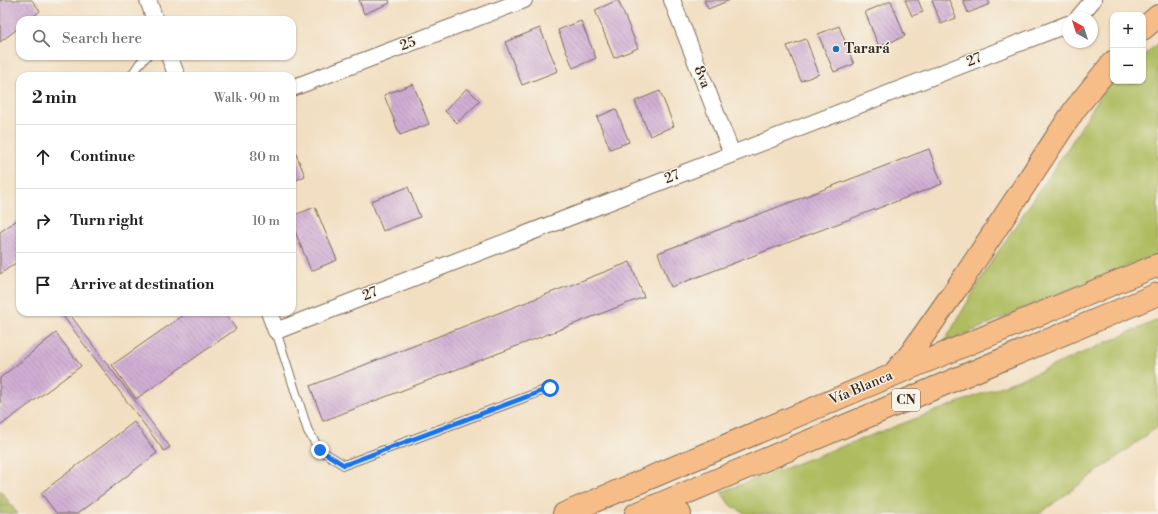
<!DOCTYPE html>
<html lang="en">
<head>
<meta charset="utf-8">
<style>
	body { margin:0; font-family:"Libre Bodoni",serif; background:#f6f6f6; color:#202124 }
	.controls { position:absolute; right:12px; top:12px; display:grid; overflow:hidden; border-radius:8px; box-shadow:0 1px 3px #0004 }
	.controls button { width:36px; height:36px; display:grid; place-items:center; padding:0; border:0; border-bottom:1px solid #e0e0e0; background:#fff; color:#202124; font:20px sans-serif }
	.compass { position:absolute; left:1062px; top:12px; width:36px; height:36px; border-radius:50%; background:#fff; box-shadow:0 1px 3px #0004; rotate:321deg }
	.stop { position:absolute; width:12px; height:12px; margin:-9px; border:3px solid #1a73e8; border-radius:50%; background:#fff }
	.stop.end { background:#1a73e8; border-color:#fff; box-shadow:0 1px 4px #0008 }
	.list { margin:0; padding:0; list-style:none }
	h2 { display:flex; justify-content:space-between; align-items:center; height:52px; margin:0; padding:0 16px; font-size:17px }
	h2 small { font-size:13px; font-weight:400; color:#757577 }
	.list li { display:grid; grid-template-columns:26px 1fr auto; gap:12px; align-items:center; box-sizing:border-box; height:64px; padding:0 16px; border-top:1px solid #e0e0e0 }
	.list b { display:block; font-size:15px; white-space:nowrap }
	.list em { font-size:13px; font-style:normal; color:#757577 }
	.icon { flex:none; width:22px; height:22px; fill:none; stroke:currentColor; stroke-width:2; stroke-linecap:round; stroke-linejoin:round }
	.map { position:relative; flex:none; width:1158px; height:514px; overflow:hidden }
	.search { position:absolute; background:#fff; box-shadow:0 1px 3px #0004; left:16px; top:16px; width:280px; height:44px; display:flex; align-items:center; gap:10px; box-sizing:border-box; padding:0 14px; border-radius:12px; color:#757577; font-size:15px }
	.panel { position:absolute; background:#fff; box-shadow:0 1px 3px #0004; left:16px; top:72px; width:280px; height:244px; border-radius:12px }
	.map>svg:first-child { display:block }
	.grass { fill:#aebc5e; stroke:#74733e }
	.park { fill:url(#park-tufts); stroke:#74733e }
	.building { fill:url(#building-back-hatch) }
	.lines { fill:none; stroke-linecap:round; stroke-linejoin:round }
	.service-casing { stroke:#7b6957; stroke-width:10 }
	.minor-casing { stroke:#7b6957; stroke-width:18 }
	.trunk-casing { stroke:#7b6957; stroke-width:24 }
	.service { stroke:#fff; stroke-width:8 }
	.minor { stroke:#fff; stroke-width:16 }
	.trunk { stroke:#f7bd88; stroke-width:22 }
	.route { stroke:#1a73e8; stroke-width:5 }
	.poi-dot { fill:#1f6fb2; stroke:#f7f3e8; stroke-width:1.5 }
	.labels { text-anchor:middle; dominant-baseline:central; stroke-width:3; stroke-linejoin:round; paint-order:stroke }
	.shield { fill:#f7f3e8; stroke:#73665b; stroke-width:1 }
	.shield-label { font-size:13px; font-weight:bold; fill:#3b2a1e }
	.street-label { font-size:14px; fill:#3b2a1e; stroke:#f7f3e8 }
	.poi-label { font-size:14px; font-weight:bold; fill:#3b2a1e; stroke:#f7f3e8; text-anchor:start }
</style>
</head>
<body>
<div class="map">
<svg width="1158" height="514" viewBox="0 0 1158 514">
	<defs>
		<pattern id="park-tufts" width="24" height="20" patternUnits="userSpaceOnUse"><rect width="24" height="20" fill="#aebc5e"/><path d="M3 7l-1-3M5 7V3M7 7l1-3M15 17l-1-3M17 17v-4M19 17l1-3" fill="none" stroke="#8f994d"/></pattern>
		<pattern id="building-back-hatch" width="6" height="6" patternUnits="userSpaceOnUse"><rect width="6" height="6" fill="#d0aed4"/><path d="M-1 5l2 2M0 0l6 6M5-1l2 2" fill="none" stroke="#aa8eab"/></pattern>
	</defs>
	<rect width="100%" height="100%" fill="#f7f3e8"/>
	<filter id="ink" filterUnits="userSpaceOnUse"><feTurbulence type="fractalNoise" baseFrequency=".025" numOctaves="2"/><feDisplacementMap in="SourceGraphic" scale="8" xChannelSelector="R" yChannelSelector="G"/><feConvolveMatrix kernelMatrix="1 2 1 2 8 2 1 2 1" color-interpolation-filters="sRGB"/></filter>
	<filter id="wash" filterUnits="userSpaceOnUse"><feTurbulence type="fractalNoise" baseFrequency=".012" numOctaves="4" result="noise"/><feDisplacementMap in="SourceGraphic" scale="16" xChannelSelector="R" yChannelSelector="G"/><feGaussianBlur stdDeviation="0.9" result="paint"/><feColorMatrix in="noise" values="0 0 0 0 0 0 0 0 0 0 0 0 0 0 0 0 0 1.4 0 .05"/><feComposite in="paint" operator="in"/></filter>
	<g filter="url(#wash)">
		<rect width="100%" height="100%" fill="#f2dfc2"/>
		<g class="grass">
			<path d="M1158,43V254L1041,301L943,344L991,262L1070,145L1104,90L1115,81H1143V56Z"/>
			<path d="M1158,320V427L1039,514H746L730,505L721,492L1034,374Z"/>
		</g>
		<path class="park" d="M0,490L18,514H0Z"/>
		<g id="blocks">
			<g class="building">
				<path d="M0,0H32L40,11L29,20H20V27L0,42Z"/>
				<path d="M359,0H389L390,3L364,14Z"/>
				<path d="M618,0L638,48L614,58L595,10Z"/>
				<path d="M704,0H730L708,9Z"/>
				<path d="M905,0H918L923,12L912,16Z"/>
				<path d="M932,0H949L956,18L941,24Z"/>
				<path d="M963,0H988L990,4L968,13Z"/>
				<path d="M891,1L905,36L879,47L865,12Z"/>
				<path d="M581,21L596,58L573,68L558,30Z"/>
				<path d="M839,26L854,64L834,72L818,34Z"/>
				<path d="M540,28L558,71L522,85L505,42Z"/>
				<path d="M806,39L819,74L801,81L787,46Z"/>
				<path d="M413,84L429,124L400,135L384,95Z"/>
				<path d="M467,88L480,101L457,123L445,111Z"/>
				<path d="M660,91L674,126L650,136L635,101Z"/>
				<path d="M616,109L629,142L610,149L597,117Z"/>
				<path d="M292,144L305,176L292,182Z"/>
				<path d="M929,149L942,184L671,287L658,253Z"/>
				<path d="M408,187L420,217L383,231L371,201Z"/>
				<path d="M315,207L337,260L311,271L292,224V216Z"/>
				<path d="M20,218V260L0,274V232Z"/>
				<path d="M630,262L644,297L323,421L310,386Z"/>
				<path d="M60,312H68L170,447L164,451Z"/>
				<path d="M188,312H224L236,329L136,399L112,365Z"/>
				<path d="M56,333L81,366L0,426V378Z"/>
				<path d="M134,422L157,453L77,514H57L41,493Z"/>
			</g>
		</g>
	</g>
	<g filter="url(#ink)">
		<use href="#blocks" fill-opacity="0" stroke="#7b6957" stroke-width="1"/>
		<g class="lines">
			<g class="service-casing">
				<g id="service">
					<path d="M131,76L140,63L147,56"/>
					<path d="M276,331L308,431L320,450L344,465L550,388"/>
				</g>
			</g>
			<g class="minor-casing">
				<g id="minor">
					<path d="M148,0L155,20"/>
					<path d="M672,0L732,154"/>
					<path d="M1078,18L1093,0"/>
					<path d="M169,56L177,76"/>
					<path d="M292,88L524,0"/>
					<path d="M269,312L276,331L1068,24"/>
				</g>
			</g>
			<g class="trunk-casing">
				<g id="trunk">
					<path d="M1143,29L1158,16"/>
					<path d="M895,372L911,353L965,276L1075,109L1113,62"/>
					<path d="M655,506L680,514"/>
					<path d="M564,514L893,375L1158,265"/>
					<path d="M636,514L1158,294"/>
				</g>
			</g>
			<use href="#service" class="service"/>
			<use href="#minor" class="minor"/>
			<use href="#trunk" class="trunk"/>
		</g>
	</g>
	<g class="lines" filter="url(#ink)">
		<path class="route" d="M320,450L344,465L550,388"/>
	</g>
	<circle class="poi-dot" cx="836" cy="49" r="4"/>
	<g class="labels">
		<rect class="shield" x="892" y="389" width="28" height="22" rx="3"/>
		<g class="shield-label">
			<text x="906" y="400">CN</text>
		</g>
		<g class="street-label">
			<text transform="translate(408 44) rotate(-21)">25</text>
			<text transform="translate(974 60) rotate(-21)">27</text>
			<text transform="translate(702 77) rotate(69)">8va</text>
			<text transform="translate(672 177) rotate(-21)">27</text>
			<text transform="translate(370 294) rotate(-21)">27</text>
			<text transform="translate(861 388) rotate(-23)">Vía Blanca</text>
		</g>
		<g class="poi-label">
			<text x="844" y="49">Tarará</text>
		</g>
	</g>
</svg>
<div class="controls">
<button>+</button>
<button>−</button>
</div>
<svg class="compass" viewBox="-18 -18 36 36"><path d="M0-13l5 13h-10z" fill="#e53935"/><path d="M0 13l5-13h-10z" fill="#757577"/></svg>
<div class="stop" style="left:550px;top:388px"></div>
<div class="stop end" style="left:320px;top:450px"></div>
<div class="search"><svg class="icon" aria-label="search" viewBox="0 0 24 24"><circle cx="10" cy="10" r="6"/><path d="M15 15l6 6"/></svg>Search here</div>
<section class="panel">
<h2>2 min<small>Walk · 90 m</small></h2>
<ul class="list">
<li><svg class="icon" aria-label="ahead" viewBox="0 0 24 24"><path d="M12 20V5M6 11l6-6 6 6"/></svg><div><b>Continue</b></div><em>80 m</em></li>
<li><svg class="icon" aria-label="right" viewBox="0 0 24 24"><path d="M7 20v-9h11M14 6l5 5-5 5"/></svg><div><b>Turn right</b></div><em>10 m</em></li>
<li><svg class="icon" aria-label="arrive" viewBox="0 0 24 24"><path d="M6 21V4h12l-3 4 3 4H6"/></svg><div><b>Arrive at destination</b></div></li>
</ul>
</section>
</div>
</body>
</html>
